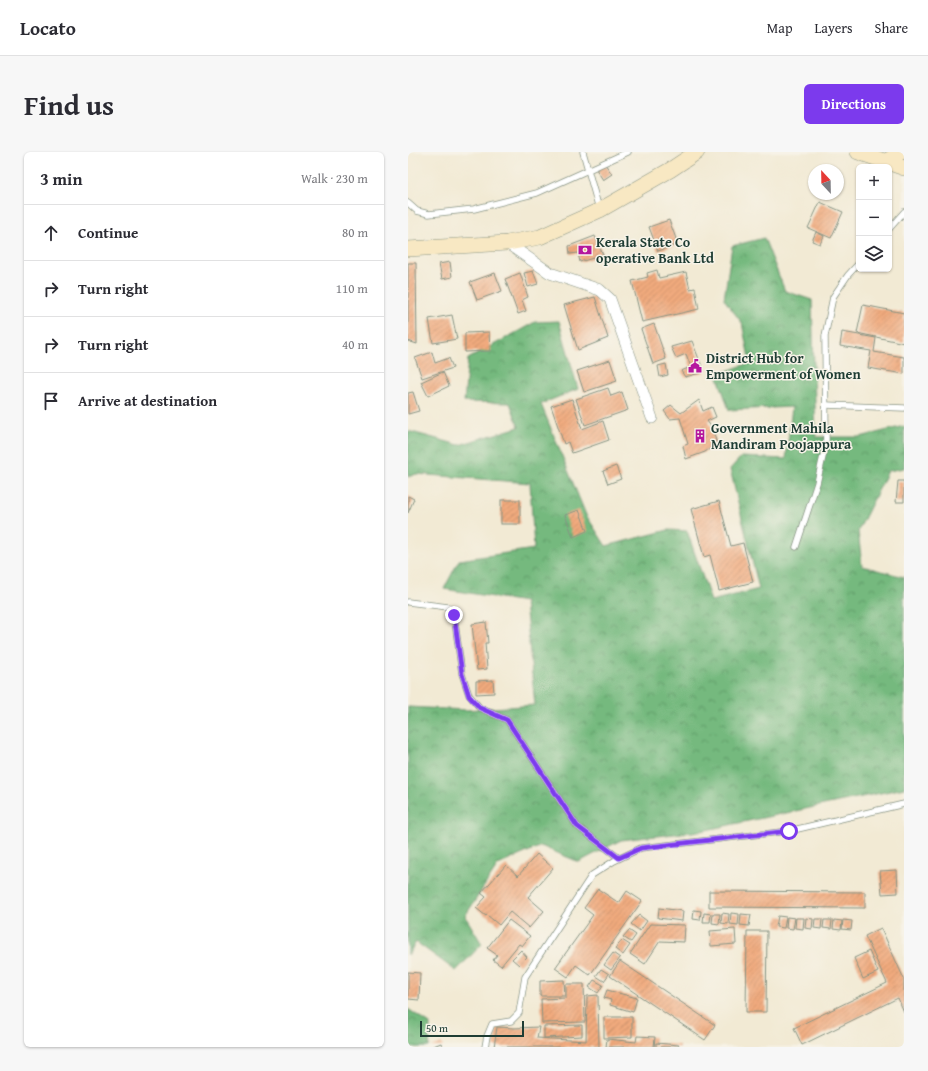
<!DOCTYPE html>
<html lang="en">
<head>
<meta charset="utf-8">
<style>
	body { margin:0; font-family:"Gentium Book Plus",serif; background:#f7f7f7; color:#2b2b33 }
	.controls { position:absolute; right:12px; top:12px; display:grid; overflow:hidden; border-radius:6px; box-shadow:0 1px 3px #0004 }
	.controls button { width:36px; height:36px; display:grid; place-items:center; padding:0; border:0; border-bottom:1px solid #e1e1e2; background:#fff; color:#2b2b33; font:20px sans-serif }
	.compass { position:absolute; left:400px; top:12px; width:36px; height:36px; border-radius:50%; background:#fff; box-shadow:0 1px 3px #0004; rotate:338deg }
	.scale { position:absolute; left:12px; bottom:10px; width:104px; box-sizing:border-box; padding-left:4px; border:2px solid #1f3d34; border-top:0; font-size:11px; line-height:14px; white-space:nowrap; color:#1f3d34; -webkit-text-stroke:3px #f7f3e8; paint-order:stroke }
	.stop { position:absolute; width:12px; height:12px; margin:-9px; border:3px solid #7c3aed; border-radius:50%; background:#fff }
	.stop.end { background:#7c3aed; border-color:#fff; box-shadow:0 1px 4px #0008 }
	.list { margin:0; padding:0; list-style:none }
	h2 { display:flex; justify-content:space-between; align-items:center; height:52px; margin:0; padding:0 16px; font-size:17px }
	h2 small { font-size:13px; font-weight:400; color:#7c7c81 }
	.list li { display:grid; grid-template-columns:26px 1fr auto; gap:12px; align-items:center; box-sizing:border-box; height:56px; padding:0 16px; border-top:1px solid #e1e1e2 }
	.list b { display:block; font-size:15px; white-space:nowrap }
	.list em { font-size:13px; font-style:normal; color:#7c7c81 }
	.icon { flex:none; width:22px; height:22px; fill:none; stroke:currentColor; stroke-width:2; stroke-linecap:round; stroke-linejoin:round }
	.map { position:relative; flex:none; width:496px; height:895px; overflow:hidden; border-radius:6px }
	header { display:flex; align-items:center; gap:24px; box-sizing:border-box; height:56px; padding:0 20px; background:#fff; border-bottom:1px solid #e1e1e2 }
	header strong { font-size:19px }
	nav { display:flex; gap:22px; margin-inline-start:auto; font-size:14px }
	.intro { display:flex; align-items:center; justify-content:space-between; box-sizing:border-box; height:96px; padding:0 24px }
	h1 { margin:0; font-size:28px }
	.button { padding:10px 18px; border-radius:6px; background:#7c3aed; color:#fff; font-size:14px; font-weight:700 }
	main { display:flex; gap:24px; padding:0 24px }
	aside { flex:1; background:#fff; border-radius:6px; box-shadow:0 1px 3px #0004 }
	.map>svg:first-child { display:block }
	.forest { fill:url(#forest-crowns); stroke:#4a7b59 }
	.building { fill:url(#building-hatch) }
	.lines { fill:none; stroke-linecap:round; stroke-linejoin:round }
	.service-casing { stroke:#889484; stroke-width:7 }
	.minor-casing { stroke:#889484; stroke-width:12 }
	.secondary-casing { stroke:#889484; stroke-width:16 }
	.service { stroke:#fff; stroke-width:5.5 }
	.minor { stroke:#fff; stroke-width:11 }
	.secondary { stroke:#f8e8c3; stroke-width:15 }
	.route { stroke:#7c3aed; stroke-width:5 }
	.labels { text-anchor:middle; dominant-baseline:central; stroke-width:3; stroke-linejoin:round; paint-order:stroke }
	.poi-label { font-size:14px; font-weight:bold; fill:#1f3d34; stroke:#f7f3e8; text-anchor:start }
</style>
</head>
<body>
<header>
<strong>Locato</strong>
<nav><a>Map</a><a>Layers</a><a>Share</a></nav>
</header>
<div class="intro"><h1>Find us</h1><a class="button">Directions</a></div>
<main>
<aside>
<h2>3 min<small>Walk · 230 m</small></h2>
<ul class="list">
<li><svg class="icon" aria-label="ahead" viewBox="0 0 24 24"><path d="M12 20V5M6 11l6-6 6 6"/></svg><div><b>Continue</b></div><em>80 m</em></li>
<li><svg class="icon" aria-label="right" viewBox="0 0 24 24"><path d="M7 20v-9h11M14 6l5 5-5 5"/></svg><div><b>Turn right</b></div><em>110 m</em></li>
<li><svg class="icon" aria-label="right" viewBox="0 0 24 24"><path d="M7 20v-9h11M14 6l5 5-5 5"/></svg><div><b>Turn right</b></div><em>40 m</em></li>
<li><svg class="icon" aria-label="arrive" viewBox="0 0 24 24"><path d="M6 21V4h12l-3 4 3 4H6"/></svg><div><b>Arrive at destination</b></div></li>
</ul>
</aside>
<div class="map">
<svg width="496" height="895" viewBox="0 0 496 895">
	<defs>
		<pattern id="forest-crowns" width="20" height="18" patternUnits="userSpaceOnUse"><rect width="20" height="18" fill="#74b97e"/><path d="M2 6a3 3 0 1 1 6 0M12 15a3 3 0 1 1 6 0" fill="none" stroke="#5f9868"/></pattern>
		<pattern id="building-hatch" width="6" height="6" patternUnits="userSpaceOnUse"><rect width="6" height="6" fill="#f1aa7e"/><path d="M-1 1l2-2M0 6l6-6M5 7l2-2" fill="none" stroke="#c38c68"/></pattern>
	</defs>
	<rect width="100%" height="100%" fill="#f7f3e8"/>
	<filter id="ink" filterUnits="userSpaceOnUse"><feTurbulence type="fractalNoise" baseFrequency=".025" numOctaves="2"/><feDisplacementMap in="SourceGraphic" scale="8" xChannelSelector="R" yChannelSelector="G"/><feConvolveMatrix kernelMatrix="1 2 1 2 8 2 1 2 1" color-interpolation-filters="sRGB"/></filter>
	<filter id="wash" filterUnits="userSpaceOnUse"><feTurbulence type="fractalNoise" baseFrequency=".012" numOctaves="4" result="noise"/><feDisplacementMap in="SourceGraphic" scale="16" xChannelSelector="R" yChannelSelector="G"/><feGaussianBlur stdDeviation="0.9" result="paint"/><feColorMatrix in="noise" values="0 0 0 0 0 0 0 0 0 0 0 0 0 0 0 0 0 1.4 0 .05"/><feComposite in="paint" operator="in"/></filter>
	<g filter="url(#wash)">
		<rect width="100%" height="100%" fill="#f2ead4"/>
		<g class="forest">
			<path d="M356,86L377,139L404,148L408,285H452L496,274V316L480,319L450,379L454,414L496,425V636L293,679L213,688L171,710L133,694L90,713L57,764L74,792L48,819L8,790L0,803V555L58,558L127,553L117,450L36,437L51,408L126,397L122,331L8,322L0,325V279L51,293L111,275L102,251L56,250L60,207L127,170L151,169L170,237L133,252L178,363L198,394L260,378L279,379L303,449L351,437L322,317L333,305L378,307L384,255L321,258L309,222L342,211L334,171L316,147L324,94Z"/>
			<path d="M0,857L22,872L21,895H0Z"/>
		</g>
		<g id="blocks">
			<g class="building">
				<path d="M197,12L204,22L195,28L188,17Z"/>
				<path d="M412,50L435,60L423,86L400,76Z"/>
				<path d="M261,68L270,92L250,99L241,75Z"/>
				<path d="M408,80L416,84L412,92L404,89Z"/>
				<path d="M187,84L195,103L172,110L170,101L162,102L161,94Z"/>
				<path d="M42,110L44,125L34,127L31,112Z"/>
				<path d="M0,111H8L9,192L0,189Z"/>
				<path d="M249,118L251,126L278,120L282,137L287,136L291,157L234,170L224,129L240,125L239,121Z"/>
				<path d="M125,119L130,132L120,135L116,121Z"/>
				<path d="M87,121L94,139L69,148L62,130Z"/>
				<path d="M112,121L120,145L114,148L118,159L110,162L97,127Z"/>
				<path d="M187,145L200,186L170,198L156,153Z"/>
				<path d="M455,153L496,161V191L449,181Z"/>
				<path d="M44,163L49,187L25,191L21,167Z"/>
				<path d="M246,172L258,207L245,212L233,177Z"/>
				<path d="M81,180L82,199L57,200V181Z"/>
				<path d="M434,180L468,186L466,200L496,205V222L460,216L463,199L432,194Z"/>
				<path d="M284,189L296,220L277,225L273,219L283,215L278,202L268,206L263,195Z"/>
				<path d="M24,200L27,211L41,206L45,216L14,226L7,206Z"/>
				<path d="M202,208L209,229L176,240L169,219Z"/>
				<path d="M258,212L260,223L252,225L250,214Z"/>
				<path d="M35,220L41,234L20,244L13,230Z"/>
				<path d="M200,236L203,244L214,240L220,258L177,273L168,247Z"/>
				<path d="M5,240L11,259L0,262V241Z"/>
				<path d="M164,247L174,277L195,269L201,288L164,301L160,290L156,292L143,254Z"/>
				<path d="M291,248L295,259L304,255L308,265L299,269L304,276L309,292L297,300L278,307L275,294L280,292L272,266L262,267L256,259L263,253L273,261Z"/>
				<path d="M208,314L213,327L200,332L195,319Z"/>
				<path d="M490,329H496V350H488Z"/>
				<path d="M0,344L6,347L0,361Z"/>
				<rect x="93" y="348" width="19" height="24"/>
				<path d="M311,349L323,394L335,391L345,430L311,439L302,403L296,405L283,357Z"/>
				<path d="M171,358L179,379L165,385L157,363Z"/>
				<path d="M78,470L80,491H77L79,517L69,518L64,472Z"/>
				<path d="M85,528L86,541L68,542V529Z"/>
				<path d="M129,702L145,716L120,745L136,759L121,776L102,760L91,773L79,763L78,764L68,756L78,745L73,741L98,713L110,724Z"/>
				<path d="M489,718L490,741L474,742L472,719Z"/>
				<path d="M190,737L211,751L219,739L234,749L182,823L168,813L160,825L147,816L185,763L176,756Z"/>
				<path d="M301,739L457,740V756L301,755Z"/>
				<path d="M251,756L275,759L274,769L250,766Z"/>
				<path d="M286,758L293,759L292,768L285,767Z"/>
				<path d="M296,761L303,762L302,770H295Z"/>
				<path d="M314,761L321,762L320,772L313,771Z"/>
				<path d="M323,761L331,762L330,773L322,772Z"/>
				<path d="M305,762H312L311,772L304,771Z"/>
				<path d="M333,762L343,763L341,774L332,773Z"/>
				<path d="M231,763L239,769L232,779L223,772Z"/>
				<path d="M370,764L378,765L376,776L368,775Z"/>
				<path d="M379,765L387,766L385,777L378,776Z"/>
				<path d="M388,766H396L395,777L387,776Z"/>
				<path d="M398,766L405,767L404,777L397,776Z"/>
				<path d="M407,767H414L413,777L406,776Z"/>
				<path d="M101,768L122,784L114,794L111,792L93,814L85,808L89,803L79,796Z"/>
				<path d="M416,768H424L423,777L415,776Z"/>
				<path d="M426,768L434,769L433,778L425,777Z"/>
				<path d="M435,768L444,769L443,778L434,777Z"/>
				<path d="M242,772L277,773L276,790L252,789L237,812L222,802Z"/>
				<path d="M473,776L496,827V860L490,846L394,893L386,876L479,831L457,784Z"/>
				<path d="M327,777L328,792L303,794L302,779Z"/>
				<path d="M221,778L228,783L223,790L215,785Z"/>
				<path d="M339,779H359L358,860H338Z"/>
				<path d="M214,788L222,793L215,803L207,797Z"/>
				<path d="M113,798L119,805L111,813L104,807Z"/>
				<path d="M461,799L470,820L455,827L446,806Z"/>
				<path d="M205,801L212,806L203,818L196,813Z"/>
				<path d="M212,809L307,873L297,888L202,824Z"/>
				<path d="M193,817L201,822L196,829L188,824Z"/>
				<path d="M0,820L12,821L11,848L0,847Z"/>
				<path d="M156,828L157,844H132V829Z"/>
				<path d="M186,828L195,833L190,841L181,835Z"/>
				<path d="M158,832H176L177,870L134,871L133,847L158,846Z"/>
				<path d="M199,838L229,846L225,860L202,853L203,848L196,846Z"/>
				<path d="M190,843L191,895H86L89,875L106,876L131,875L129,886L178,889L179,844Z"/>
				<path d="M196,865H224V885L196,886Z"/>
				<path d="M174,873V884L136,886V874Z"/>
				<path d="M229,884L247,885L246,895H198L199,887L228,890Z"/>
				<path d="M33,891L35,895H23Z"/>
				<path d="M248,891L271,893V895H248Z"/>
			</g>
		</g>
	</g>
	<g filter="url(#ink)">
		<use href="#blocks" fill-opacity="0" stroke="#889484" stroke-width="1"/>
		<g class="lines">
			<g class="service-casing">
				<g id="service">
					<path d="M175,0L191,57"/>
					<path d="M0,51L9,59L21,62L66,57L129,41L220,0"/>
					<path d="M481,77L496,60"/>
					<path d="M418,253L496,256"/>
					<path d="M388,395L409,331L418,291L417,184L425,145L440,123L451,111"/>
					<path d="M0,450L40,455L46,463L54,522L61,543L72,556L99,568L169,674L211,706"/>
					<path d="M77,895L79,884L84,872L103,869L111,861L117,825L184,723L206,709L233,696L381,679L496,652"/>
				</g>
			</g>
			<g class="minor-casing">
				<path id="minor" d="M99,91L142,121L192,138L202,147L244,266"/>
			</g>
			<g class="secondary-casing">
				<g id="secondary">
					<path d="M450,0L496,16"/>
					<path d="M477,10L493,0"/>
					<path d="M0,97L99,91L132,85L192,58L262,18L289,0"/>
				</g>
			</g>
			<use href="#service" class="service"/>
			<use href="#minor" class="minor"/>
			<use href="#secondary" class="secondary"/>
		</g>
	</g>
	<g class="lines" filter="url(#ink)">
		<path class="route" d="M46,463L54,522L61,544L72,556L99,568L169,674L211,706L233,696L381,679"/>
	</g>
	<defs>
		<g id="bank-bare" transform="scale(1.08)"><path d="M-6-4H6V4H-6ZM0-2.3a2.3 2.3 0 1 0 0 4.6a2.3 2.3 0 1 0 0-4.6Z" fill="#b5179e" stroke="#f7f3e8" stroke-width="2.5" paint-order="stroke"/></g>
		<g id="civic-bare" transform="scale(1.08)"><path d="M-.6-6.5H3V-4.5H.6V-3L4-1V1h2V6H-6V1h2V-1L-.6-3ZM-1.2 2.5V6h2.4V2.5Z" fill="#b5179e" stroke="#f7f3e8" stroke-width="2.5" paint-order="stroke"/></g>
		<g id="building-bare" transform="scale(1.08)"><path d="M-4-6H4V6H1V3H-1V6H-4ZM-2.5-4.3h1.7v1.8h-1.7ZM.8-4.3h1.7v1.8H.8ZM-2.5-1h1.7V.8h-1.7ZM.8-1h1.7V.8H.8Z" fill="#b5179e" stroke="#f7f3e8" stroke-width="2.5" paint-order="stroke"/></g>
	</defs>
	<g fill-rule="evenodd">
		<use href="#bank-bare" x="177" y="98"/>
		<use href="#civic-bare" x="287" y="214"/>
		<use href="#building-bare" x="292" y="284"/>
	</g>
	<g class="labels">
		<g class="poi-label">
			<text x="188" y="90">Kerala State Co<tspan x="188" dy="16">operative Bank Ltd</tspan></text>
			<text x="298" y="206">District Hub for<tspan x="298" dy="16">Empowerment of Women</tspan></text>
			<text x="303" y="276">Government Mahila<tspan x="303" dy="16">Mandiram Poojappura</tspan></text>
		</g>
	</g>
</svg>
<div class="controls">
<button>+</button>
<button>−</button>
<button><svg class="icon" aria-label="layers" viewBox="0 0 24 24"><path d="M12 4l9 5-9 5-9-5zM3 14l9 5 9-5"/></svg></button>
</div>
<svg class="compass" viewBox="-18 -18 36 36"><path d="M0-13l5 13h-10z" fill="#e53935"/><path d="M0 13l5-13h-10z" fill="#7c7c81"/></svg>
<div class="scale">50 m</div>
<div class="stop" style="left:381px;top:679px"></div>
<div class="stop end" style="left:46px;top:463px"></div>
</div>
</main>
</body>
</html>
